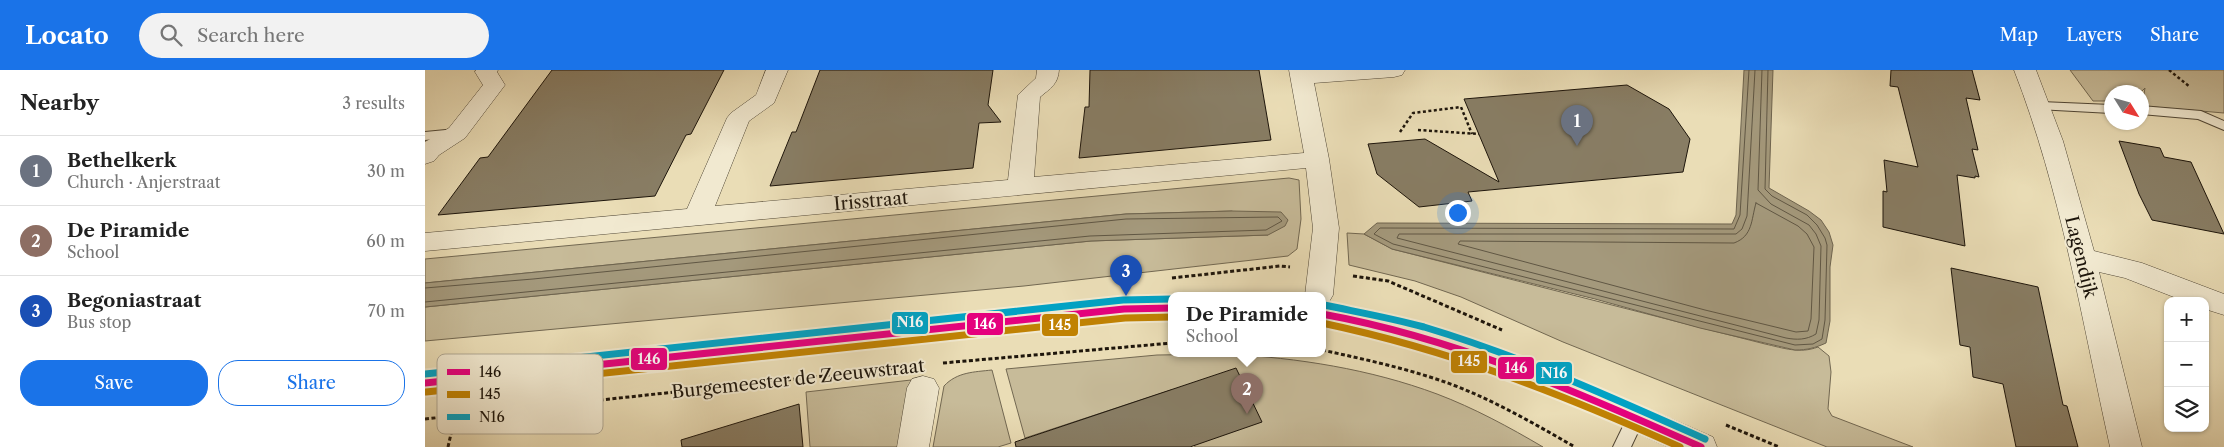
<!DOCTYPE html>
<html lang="en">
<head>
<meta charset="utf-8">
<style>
	body { margin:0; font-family:"Libre Caslon Text",serif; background:#f2f2f2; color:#222 }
	.controls { position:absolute; right:15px; bottom:15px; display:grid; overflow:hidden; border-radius:10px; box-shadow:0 1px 4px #0004 }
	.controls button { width:45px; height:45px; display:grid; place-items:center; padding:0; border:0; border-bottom:1px solid #e0e0e0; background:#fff; color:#222; font:25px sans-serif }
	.compass { position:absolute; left:1679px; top:15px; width:45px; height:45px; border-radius:50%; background:#fff; box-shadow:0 1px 4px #0004; rotate:127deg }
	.you { position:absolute; left:1032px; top:142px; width:18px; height:18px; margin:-12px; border:4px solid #fff; border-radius:50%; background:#1a73e8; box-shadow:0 0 0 8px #1a73e833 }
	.badge { display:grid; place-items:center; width:32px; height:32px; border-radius:50%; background:#1a73e8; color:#fff; font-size:16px; font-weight:700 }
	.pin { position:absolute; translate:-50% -41px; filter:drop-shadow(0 1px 2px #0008) }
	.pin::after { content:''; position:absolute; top:26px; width:18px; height:15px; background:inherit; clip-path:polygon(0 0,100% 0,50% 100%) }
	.popup { position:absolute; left:743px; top:222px; width:158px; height:65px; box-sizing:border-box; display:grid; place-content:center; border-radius:10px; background:#fff; filter:drop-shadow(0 1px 4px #0005); font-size:16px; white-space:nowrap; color:#767676 }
	.popup b { font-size:19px; color:#222 }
	.popup::after { content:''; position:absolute; left:50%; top:100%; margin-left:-10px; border:10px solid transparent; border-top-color:#fff }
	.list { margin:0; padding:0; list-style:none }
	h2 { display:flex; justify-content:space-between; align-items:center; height:65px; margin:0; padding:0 20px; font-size:21px }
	h2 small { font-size:16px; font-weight:400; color:#767676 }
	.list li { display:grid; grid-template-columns:32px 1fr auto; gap:15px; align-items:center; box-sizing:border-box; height:70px; padding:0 20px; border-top:1px solid #e0e0e0 }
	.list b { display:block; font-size:19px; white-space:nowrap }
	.list p { margin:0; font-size:16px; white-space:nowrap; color:#767676 }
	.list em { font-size:16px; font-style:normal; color:#767676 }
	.actions { display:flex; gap:10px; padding:15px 20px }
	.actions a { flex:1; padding:11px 0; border:1px solid #1a73e8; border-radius:20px; text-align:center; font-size:18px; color:#1a73e8 }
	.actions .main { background:#1a73e8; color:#fff }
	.icon { flex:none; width:28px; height:28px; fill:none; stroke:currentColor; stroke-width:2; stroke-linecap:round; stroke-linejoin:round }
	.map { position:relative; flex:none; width:1799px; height:377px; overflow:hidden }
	header { display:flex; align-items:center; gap:30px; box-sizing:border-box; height:70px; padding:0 25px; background:#1a73e8; color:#fff }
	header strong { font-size:24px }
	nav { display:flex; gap:28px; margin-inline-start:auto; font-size:18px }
	.search { width:350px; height:45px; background:#f2f2f2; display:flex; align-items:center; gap:12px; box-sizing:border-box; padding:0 18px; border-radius:28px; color:#767676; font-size:19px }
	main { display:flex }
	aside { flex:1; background:#fff }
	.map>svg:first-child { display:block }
	.green { fill:#c7bb99; stroke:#726852 }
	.water { fill:#a4997c; stroke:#6e644f }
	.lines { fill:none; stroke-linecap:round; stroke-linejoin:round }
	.shore { stroke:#605744; stroke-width:1 }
	.building { fill:#887d64; stroke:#1d150b }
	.service-casing { stroke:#504736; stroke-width:2 }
	.minor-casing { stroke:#504736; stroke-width:1 }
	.tertiary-casing { stroke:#504736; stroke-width:1 }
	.path-far1 { stroke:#1d150b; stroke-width:2.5; stroke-dasharray:3 2.5; stroke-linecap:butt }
	.path { stroke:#1d150b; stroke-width:3; stroke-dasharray:4 2.5; stroke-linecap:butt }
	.service { fill:#f1e9d0; fill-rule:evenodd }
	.minor { fill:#f1e9d0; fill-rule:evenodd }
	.tertiary { fill:#f1e9d0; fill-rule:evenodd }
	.bus-1-casing { stroke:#f1e9d0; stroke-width:11 }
	.bus-2-casing { stroke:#f1e9d0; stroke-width:11 }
	.bus-3-casing { stroke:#f1e9d0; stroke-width:11 }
	.bus-1 { stroke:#e5007d; stroke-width:7 }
	.bus-2 { stroke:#c08203; stroke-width:7 }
	.bus-3 { stroke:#01a2c4; stroke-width:7 }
	.labels { text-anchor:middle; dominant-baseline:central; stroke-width:4; stroke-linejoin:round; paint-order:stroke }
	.street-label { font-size:18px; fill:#1d150b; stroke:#f1e9d0 }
	.key { fill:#f1e9d0; stroke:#b1a995; stroke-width:1 }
	.key-label { font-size:14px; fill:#1d150b }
	.line-badge { stroke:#f1e9d0; stroke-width:2 }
	.badge-label { font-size:14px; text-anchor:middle; font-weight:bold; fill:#fff }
</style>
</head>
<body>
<header>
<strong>Locato</strong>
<div class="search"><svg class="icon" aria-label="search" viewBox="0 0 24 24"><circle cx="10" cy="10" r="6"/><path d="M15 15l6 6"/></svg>Search here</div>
<nav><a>Map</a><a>Layers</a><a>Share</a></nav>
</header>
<main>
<aside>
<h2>Nearby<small>3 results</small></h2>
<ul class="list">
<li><span class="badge" style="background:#6b7280">1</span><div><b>Bethelkerk</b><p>Church · Anjerstraat</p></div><em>30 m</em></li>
<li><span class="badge" style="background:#8d6e63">2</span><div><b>De Piramide</b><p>School</p></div><em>60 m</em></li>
<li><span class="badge" style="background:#1a4fb4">3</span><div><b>Begoniastraat</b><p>Bus stop</p></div><em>70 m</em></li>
</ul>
<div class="actions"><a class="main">Save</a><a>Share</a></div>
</aside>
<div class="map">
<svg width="1799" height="377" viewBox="0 0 1799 377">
	<rect width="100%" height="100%" fill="#eaddb6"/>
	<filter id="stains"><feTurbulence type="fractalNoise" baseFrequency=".004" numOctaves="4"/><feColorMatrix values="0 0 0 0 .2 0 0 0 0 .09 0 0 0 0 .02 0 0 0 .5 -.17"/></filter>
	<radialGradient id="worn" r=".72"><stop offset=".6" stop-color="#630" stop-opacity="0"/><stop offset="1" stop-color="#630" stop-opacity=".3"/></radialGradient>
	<g class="green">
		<path d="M1645,0H1799V43L1717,36L1720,18L1716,22H1686V31H1668Z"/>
		<path d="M864,108L874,110L876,149L872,179L863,186L599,216L0,271V237L666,171L843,165L807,141L701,144L0,213V189Z"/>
		<path d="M922,163L939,164L967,179L1340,274C1358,278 1375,284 1393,277L1404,286L1406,302L1403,339L1407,346L1488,377H1402L1138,272L1036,227L990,211L924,195Z"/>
		<path d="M802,284C873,288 945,299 1012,324C1049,338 1084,357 1118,377H770L746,320L600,368L581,299L732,285Z"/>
		<path d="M567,300L586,373L573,377H508L519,316C532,302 549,302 567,300Z"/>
		<path d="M486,310L476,377H385L381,322Z"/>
	</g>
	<g class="water">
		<path d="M1319,0H1348L1344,118L1384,141L1396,150L1404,162L1408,175L1405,197V251L1401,273C1390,278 1382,280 1370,280L1275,258L1170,229L967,179L939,164L952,153L1307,154L1311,145Z"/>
		<path d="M807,141L856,142L863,150L860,156L843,165L666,171L0,237V213L701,144Z"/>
	</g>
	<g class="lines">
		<g class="shore">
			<path d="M1324,0L1315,145L1309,159L955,158L949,164L968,174L1370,275L1388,274L1397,269L1400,250L1402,175L1400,168L1392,155L1382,145L1347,126L1340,119L1343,0"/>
			<path d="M1330,0L1322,146L1317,159L1311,164H974L972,168L1361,268C1372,270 1381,270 1391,264L1394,250L1396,176L1391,164L1384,155L1346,134L1333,120L1337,0"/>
			<path d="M1331,133L1373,156L1382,164L1389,177L1386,249L1383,261L1371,262L1280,240L1033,174L1035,171L1309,173C1328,166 1326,150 1331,133Z"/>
			<path d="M0,218L108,209L701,149L853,147L857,151L841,160L665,166L0,232"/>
		</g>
	</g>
	<g class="building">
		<path d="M127,0H299L266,64L261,65L230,126L13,145L55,88L63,87Z"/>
		<path d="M395,0H568L563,35L576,52L554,53L548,98L345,116L367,62H371Z"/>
		<path d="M665,0H834L846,70L654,88L660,37H664Z"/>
		<path d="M1466,0H1547L1555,30L1541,28L1553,80L1547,79L1554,107L1550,106V108L1532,105L1540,176L1458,157V121L1462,122L1459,90L1493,97L1473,17L1465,16Z"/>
		<path d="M1202,15L1244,39L1265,69L1258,102L1043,122L1047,131L994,137L952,104L943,74L1000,69L1074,112L1039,29Z"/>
		<path d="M1694,71L1735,78L1739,87L1766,92L1799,164L1727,150L1714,124Z"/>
		<path d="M1526,198L1613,217L1638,335L1642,336L1653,377H1591L1578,314L1548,307L1545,277L1535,275Z"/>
		<path d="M811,298L837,352L765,377H591L590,372Z"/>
		<path d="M374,334L378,377H257L256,370Z"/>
	</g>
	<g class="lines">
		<g class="service-casing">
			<g id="service">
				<path d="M1616,32L1686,35V43L1612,39L1610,36Z"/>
				<path d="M1716,36L1776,41L1799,51V60L1773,49L1716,44Z"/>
				<path d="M31,59L36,60L38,63L36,66L0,70V62Z"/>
				<path d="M1211,340L1217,342L1220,347L1206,377H1188L1205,342Z"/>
			</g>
		</g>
		<g class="minor-casing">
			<g id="minor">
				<path d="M51,0H73L72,2L80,15L40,68L14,85L9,91L0,94V72L24,58L58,15L50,2Z"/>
				<path d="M341,0H363L349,33L324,51L290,136L583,110L593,25L611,8L612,0H634C633,14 626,18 615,27L609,107L879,83L864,0H980L977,5L969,7L889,13L904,89L914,158L908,225L904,232L897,234V225H880L888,158L881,98L0,181V163L262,139L302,48L306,43L331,25Z"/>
				<path d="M1589,0H1611L1638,71L1669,181L1717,193L1799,224V245L1780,239V231H1759L1700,208L1674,202L1717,377H1685C1657,251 1636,120 1589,0Z"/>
				<path d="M498,306L509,309L514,318L504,377H472L482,318L487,309Z"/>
			</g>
		</g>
		<g class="tertiary-casing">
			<g id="tertiary">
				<path d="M747,227V249L699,250L0,325V301L699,228Z"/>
				<path d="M897,233C1037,259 1158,310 1288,367L1292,377H1243L1127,325L1033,288L946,264L897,255Z"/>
			</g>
		</g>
		<g class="path-far1">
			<path d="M1744,0L1765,17"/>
			<path d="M993,60L1054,64"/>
			<path d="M975,62L988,43L1036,37L1047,64"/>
		</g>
		<g class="path">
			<path d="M928,206L963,211L1077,260"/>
			<path d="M747,208L855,196L865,197"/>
			<path d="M897,280C938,289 980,298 1020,312C1065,328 1108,353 1150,377"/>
			<path d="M518,293L747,273"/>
			<path d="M0,349L472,298"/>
			<path d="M1301,355L1354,377"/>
			<path d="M23,377L30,346"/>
		</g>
		<use href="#service" class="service"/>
		<use href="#minor" class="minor"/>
		<use href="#tertiary" class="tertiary"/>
		<g class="bus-1-casing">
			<g id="bus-1">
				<path d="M897,244C1030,268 1153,322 1276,377"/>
				<path d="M0,313L699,239L747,238"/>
			</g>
		</g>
		<g class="bus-2-casing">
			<g id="bus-2">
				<path d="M897,253C1025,280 1137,324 1255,377"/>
				<path d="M1,322L700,248L747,247"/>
			</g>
		</g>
		<g class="bus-3-casing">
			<g id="bus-3">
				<path d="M899,235C932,242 966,248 999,257C1096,286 1188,328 1280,369"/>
				<path d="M0,304L698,230L747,229"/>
			</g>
		</g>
		<use href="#bus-1" class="bus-1"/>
		<use href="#bus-2" class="bus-2"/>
		<use href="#bus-3" class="bus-3"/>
	</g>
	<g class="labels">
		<g class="street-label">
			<text transform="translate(446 131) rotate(-5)">Irisstraat</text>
			<text transform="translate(1656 187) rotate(76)">Lagendijk</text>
			<text transform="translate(373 309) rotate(-6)">Burgemeester de Zeeuwstraat</text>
		</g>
	</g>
	<rect x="12" y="284" width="166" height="80" rx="8" class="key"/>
	<rect x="22" y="299" width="23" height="6" fill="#e5007d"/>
	<rect x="22" y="321" width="23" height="7" fill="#c08203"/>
	<rect x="22" y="344" width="23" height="6" fill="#01a2c4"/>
	<g class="key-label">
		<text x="54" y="307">146</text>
		<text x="54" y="329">145</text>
		<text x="54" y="352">N16</text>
	</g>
	<g class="line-badge">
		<rect x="466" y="241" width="38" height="24" rx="5" fill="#01a2c4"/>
		<rect x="541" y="242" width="38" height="24" rx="5" fill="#e5007d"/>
		<rect x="616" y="243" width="38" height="24" rx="5" fill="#c08203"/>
		<rect x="205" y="277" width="38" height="24" rx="5" fill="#e5007d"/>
		<rect x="1025" y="280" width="38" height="24" rx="5" fill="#c08203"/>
		<rect x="1072" y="286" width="38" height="24" rx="5" fill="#e5007d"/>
		<rect x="1110" y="291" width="38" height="24" rx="5" fill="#01a2c4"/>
	</g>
	<g class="badge-label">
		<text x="485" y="257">N16</text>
		<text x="560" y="259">146</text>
		<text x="635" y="260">145</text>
		<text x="224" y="294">146</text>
		<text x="1044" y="296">145</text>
		<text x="1091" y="303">146</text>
		<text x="1129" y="308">N16</text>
	</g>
	<rect width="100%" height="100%" filter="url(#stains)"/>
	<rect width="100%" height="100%" fill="url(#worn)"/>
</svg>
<div class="controls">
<button>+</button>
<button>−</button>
<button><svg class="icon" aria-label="layers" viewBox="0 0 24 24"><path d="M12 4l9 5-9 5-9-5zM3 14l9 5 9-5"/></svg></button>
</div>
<svg class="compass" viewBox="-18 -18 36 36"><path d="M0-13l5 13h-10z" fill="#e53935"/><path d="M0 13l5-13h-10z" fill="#767676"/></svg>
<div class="you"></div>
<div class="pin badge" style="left:1152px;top:76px;background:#6b7280">1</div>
<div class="pin badge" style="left:822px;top:344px;background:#8d6e63">2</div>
<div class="popup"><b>De Piramide</b>School</div>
<div class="pin badge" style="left:701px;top:226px;background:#1a4fb4">3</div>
</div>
</main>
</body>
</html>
